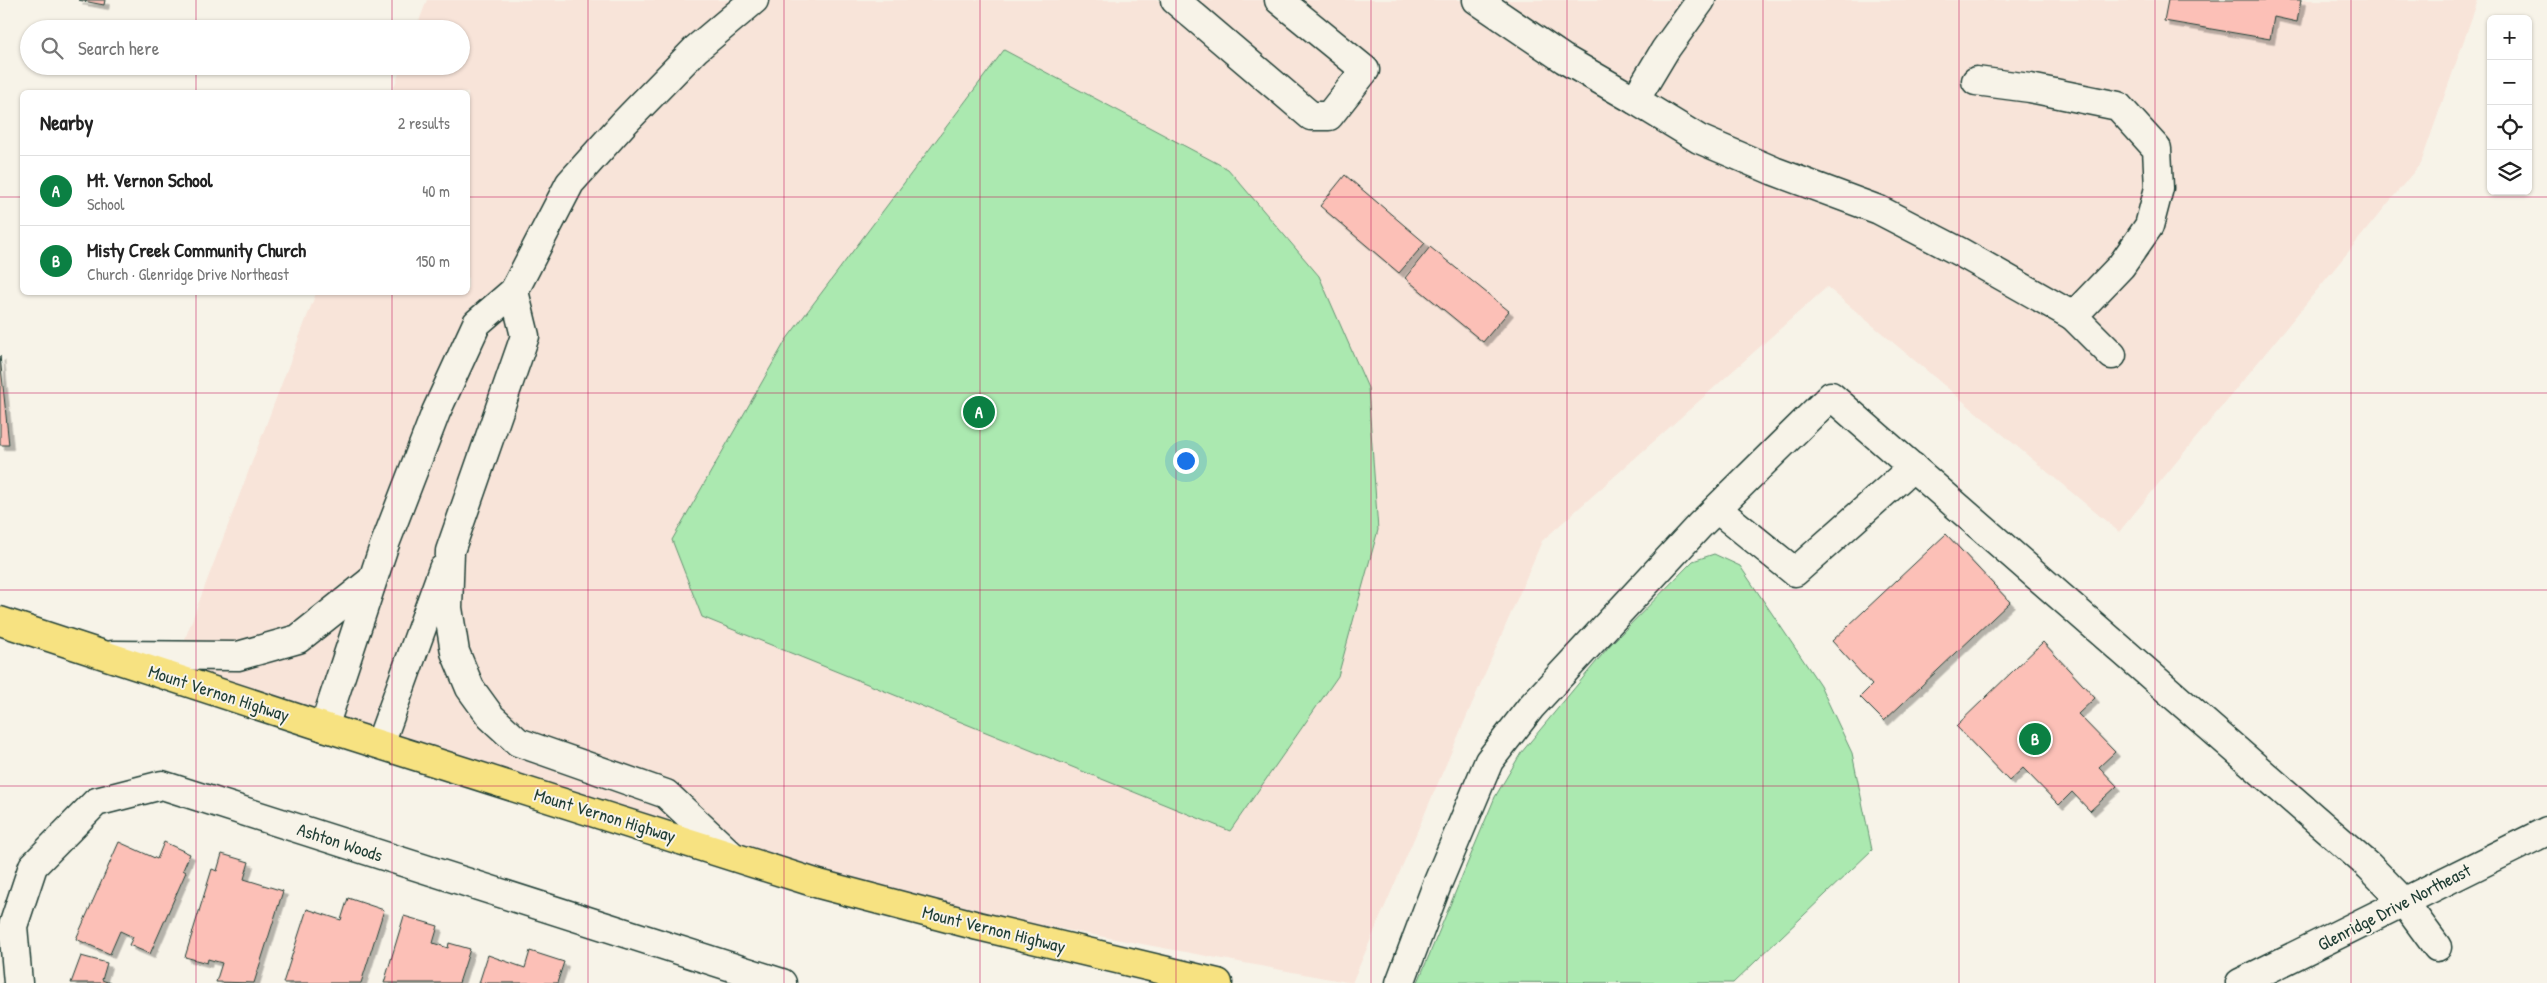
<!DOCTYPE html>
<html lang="en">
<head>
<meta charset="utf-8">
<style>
	body { margin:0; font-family:"Patrick Hand",sans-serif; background:#f6f6f6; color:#222 }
	.controls { position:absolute; right:15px; top:15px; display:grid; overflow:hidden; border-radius:8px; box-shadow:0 1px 4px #0004 }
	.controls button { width:45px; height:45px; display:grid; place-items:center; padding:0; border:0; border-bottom:1px solid #e0e0e0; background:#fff; color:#222; font:25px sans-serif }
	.you { position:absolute; left:1185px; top:460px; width:18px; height:18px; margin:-12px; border:4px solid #fff; border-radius:50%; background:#1a73e8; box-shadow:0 0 0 8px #1a73e833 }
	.badge { display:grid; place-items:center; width:32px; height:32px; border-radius:50%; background:#0b8043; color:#fff; font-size:16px; font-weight:700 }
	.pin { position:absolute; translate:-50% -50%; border:2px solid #fff; box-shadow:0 1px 5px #0006 }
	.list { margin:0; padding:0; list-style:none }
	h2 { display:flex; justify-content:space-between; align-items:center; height:65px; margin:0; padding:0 20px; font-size:21px }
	h2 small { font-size:16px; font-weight:400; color:#767676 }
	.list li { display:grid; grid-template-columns:32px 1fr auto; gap:15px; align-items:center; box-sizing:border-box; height:70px; padding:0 20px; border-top:1px solid #e0e0e0 }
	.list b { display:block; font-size:19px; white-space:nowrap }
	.list p { margin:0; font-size:16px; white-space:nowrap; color:#767676 }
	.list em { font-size:16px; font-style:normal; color:#767676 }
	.icon { flex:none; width:28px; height:28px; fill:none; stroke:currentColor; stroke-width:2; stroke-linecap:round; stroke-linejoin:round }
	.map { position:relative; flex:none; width:2547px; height:983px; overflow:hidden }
	.search { position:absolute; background:#fff; box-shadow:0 1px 4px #0004; left:20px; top:20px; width:450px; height:55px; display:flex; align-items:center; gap:12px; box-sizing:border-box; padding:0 18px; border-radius:28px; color:#767676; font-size:19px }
	.panel { position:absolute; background:#fff; box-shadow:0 1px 4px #0004; left:20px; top:90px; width:450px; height:205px; border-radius:8px }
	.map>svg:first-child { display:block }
	.built { fill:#f8e4d9 }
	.green { fill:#abe9b0; stroke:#659372 }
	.building { fill:#fcc0b7; stroke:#1f3d34; filter:url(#shadow) }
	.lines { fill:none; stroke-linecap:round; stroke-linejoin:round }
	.minor-casing { stroke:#1f3d34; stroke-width:31 }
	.major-casing { stroke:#1f3d34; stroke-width:31 }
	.minor { stroke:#f7f3e8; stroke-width:28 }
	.major { stroke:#f7e281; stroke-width:28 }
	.grid { fill:none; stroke:#c2185b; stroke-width:1; stroke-opacity:0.55 }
	.labels { text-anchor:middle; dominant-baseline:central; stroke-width:4; stroke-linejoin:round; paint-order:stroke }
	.street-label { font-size:18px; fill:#1f3d34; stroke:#f7f3e8 }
</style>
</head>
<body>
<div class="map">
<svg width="2547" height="983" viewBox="0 0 2547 983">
	<defs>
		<filter id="shadow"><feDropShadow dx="4.5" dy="4.5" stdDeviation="0" flood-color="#0004"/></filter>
	</defs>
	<rect width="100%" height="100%" fill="#f7f3e8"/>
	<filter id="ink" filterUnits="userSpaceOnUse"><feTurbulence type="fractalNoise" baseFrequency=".02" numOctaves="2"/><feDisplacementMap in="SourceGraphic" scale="10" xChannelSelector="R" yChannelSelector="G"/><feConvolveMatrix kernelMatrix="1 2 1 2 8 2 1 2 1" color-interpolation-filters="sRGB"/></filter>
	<g filter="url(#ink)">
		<path class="built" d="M427,0H2478L2421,163L2119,532L1827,287L1542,541L1352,983L819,884L166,689L316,293L468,292V92H392L402,66H461V29H416Z"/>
		<g class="green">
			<path d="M1004,50L1228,169L1319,276L1368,388L1378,530L1338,676L1230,831L702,617L672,540L786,340Z"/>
			<path d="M1714,554L1740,566L1820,685L1852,753L1872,850L1733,983L1418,982L1495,797L1521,753L1611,644L1693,561Z"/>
		</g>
		<g class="building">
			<path d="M78,0H105L104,5Z"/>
			<path d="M2168,0H2301L2297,22L2274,17L2270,39L2164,21Z"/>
			<path d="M1345,175L1425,243L1399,273L1320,206Z"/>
			<path d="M1430,247L1509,311L1483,342L1405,278Z"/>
			<path d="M0,356L9,445H0Z"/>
			<path d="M1946,534L2010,602L1884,721L1860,697L1872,685L1832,641Z"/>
			<path d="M2043,642L2095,698L2078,714L2115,752L2099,767L2117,786L2090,811L2072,792L2059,805L2023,768L2009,781L1956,726Z"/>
			<path d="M119,842L157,859L164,842L190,854L183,870L186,872L150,954L129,945L133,937L120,931L110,954L76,939Z"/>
			<path d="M222,854L249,862L244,879L283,891L254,983L216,982L222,963L208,959L207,963L185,957L212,869L217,871Z"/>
			<path d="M348,898L384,910L361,983H283L307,909L341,920Z"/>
			<path d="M404,916L438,926L433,943L448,948L449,943L470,949L459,983H384Z"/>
			<path d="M530,951L564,962L557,983H479L488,955L525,968Z"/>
			<path d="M81,956L107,963L102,980L110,983H71Z"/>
		</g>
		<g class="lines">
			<g class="minor-casing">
				<g id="minor">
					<path d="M1175,0L1311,116H1329L1365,70L1279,0"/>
					<path d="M1477,0L1564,59L1635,100L1665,50L1701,0"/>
					<path d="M1976,81L2030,88L2118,106L2157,149L2159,188L2149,226L2121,266L2073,316L2112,355"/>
					<path d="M1635,100L1699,139L1774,171L1879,210L1960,252L2073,316"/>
					<path d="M514,291L525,336L450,551L448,608L455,652L470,688L491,717L518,742L666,794L730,854"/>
					<path d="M1717,509L1795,572L1913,467"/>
					<path d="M113,655L238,656L298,639L371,581"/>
					<path d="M324,727L383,549L436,412L477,323L514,291L570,183L623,124L696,49L754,0"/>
					<path d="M380,744L443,569"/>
					<path d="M18,983L13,926L33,866L96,802L162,785L782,983"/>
					<path d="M1400,983L1438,882L1489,761L1531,707L1700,525L1831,396L2369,866L2404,902L2437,947"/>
					<path d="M2240,983L2547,831"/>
				</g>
			</g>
			<g class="major-casing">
				<path id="major" d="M0,621L324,727L819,884L978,926L1218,983"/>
			</g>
			<use href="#minor" class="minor"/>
			<use href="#major" class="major"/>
		</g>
	</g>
	<path class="grid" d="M196,0V29M392,0V29M588,0V983M784,0V983M980,0V983M1176,0V983M1371,0V983M1567,0V983M1763,0V983M1959,0V983M2155,0V983M2351,0V983M196,66V92M392,66V92M0,197H22M468,197H2547M196,292V983M392,292V983M0,393H2547M0,590H2547M0,786H2547"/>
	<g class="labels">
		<g class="street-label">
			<text transform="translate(219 693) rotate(18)">Mount Vernon Highway</text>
			<text transform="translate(605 815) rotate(17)">Mount Vernon Highway</text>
			<text transform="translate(340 842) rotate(18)">Ashton Woods</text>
			<text transform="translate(2394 907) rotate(-27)">Glenridge Drive Northeast</text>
			<text transform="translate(994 929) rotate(14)">Mount Vernon Highway</text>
		</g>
	</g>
</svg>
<div class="controls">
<button>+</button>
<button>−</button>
<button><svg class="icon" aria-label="locate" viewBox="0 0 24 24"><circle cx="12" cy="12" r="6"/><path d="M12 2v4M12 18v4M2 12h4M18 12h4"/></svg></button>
<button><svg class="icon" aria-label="layers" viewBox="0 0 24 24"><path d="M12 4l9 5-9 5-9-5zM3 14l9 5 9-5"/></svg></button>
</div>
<div class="you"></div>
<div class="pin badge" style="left:979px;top:412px">A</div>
<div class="pin badge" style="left:2035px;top:739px">B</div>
<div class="search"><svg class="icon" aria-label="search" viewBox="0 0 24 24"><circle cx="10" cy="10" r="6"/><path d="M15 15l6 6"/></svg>Search here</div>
<section class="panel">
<h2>Nearby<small>2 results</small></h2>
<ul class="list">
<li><span class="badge">A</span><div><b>Mt. Vernon School</b><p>School</p></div><em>40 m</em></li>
<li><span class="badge">B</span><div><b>Misty Creek Community Church</b><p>Church · Glenridge Drive Northeast</p></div><em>150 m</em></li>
</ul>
</section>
</div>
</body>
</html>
